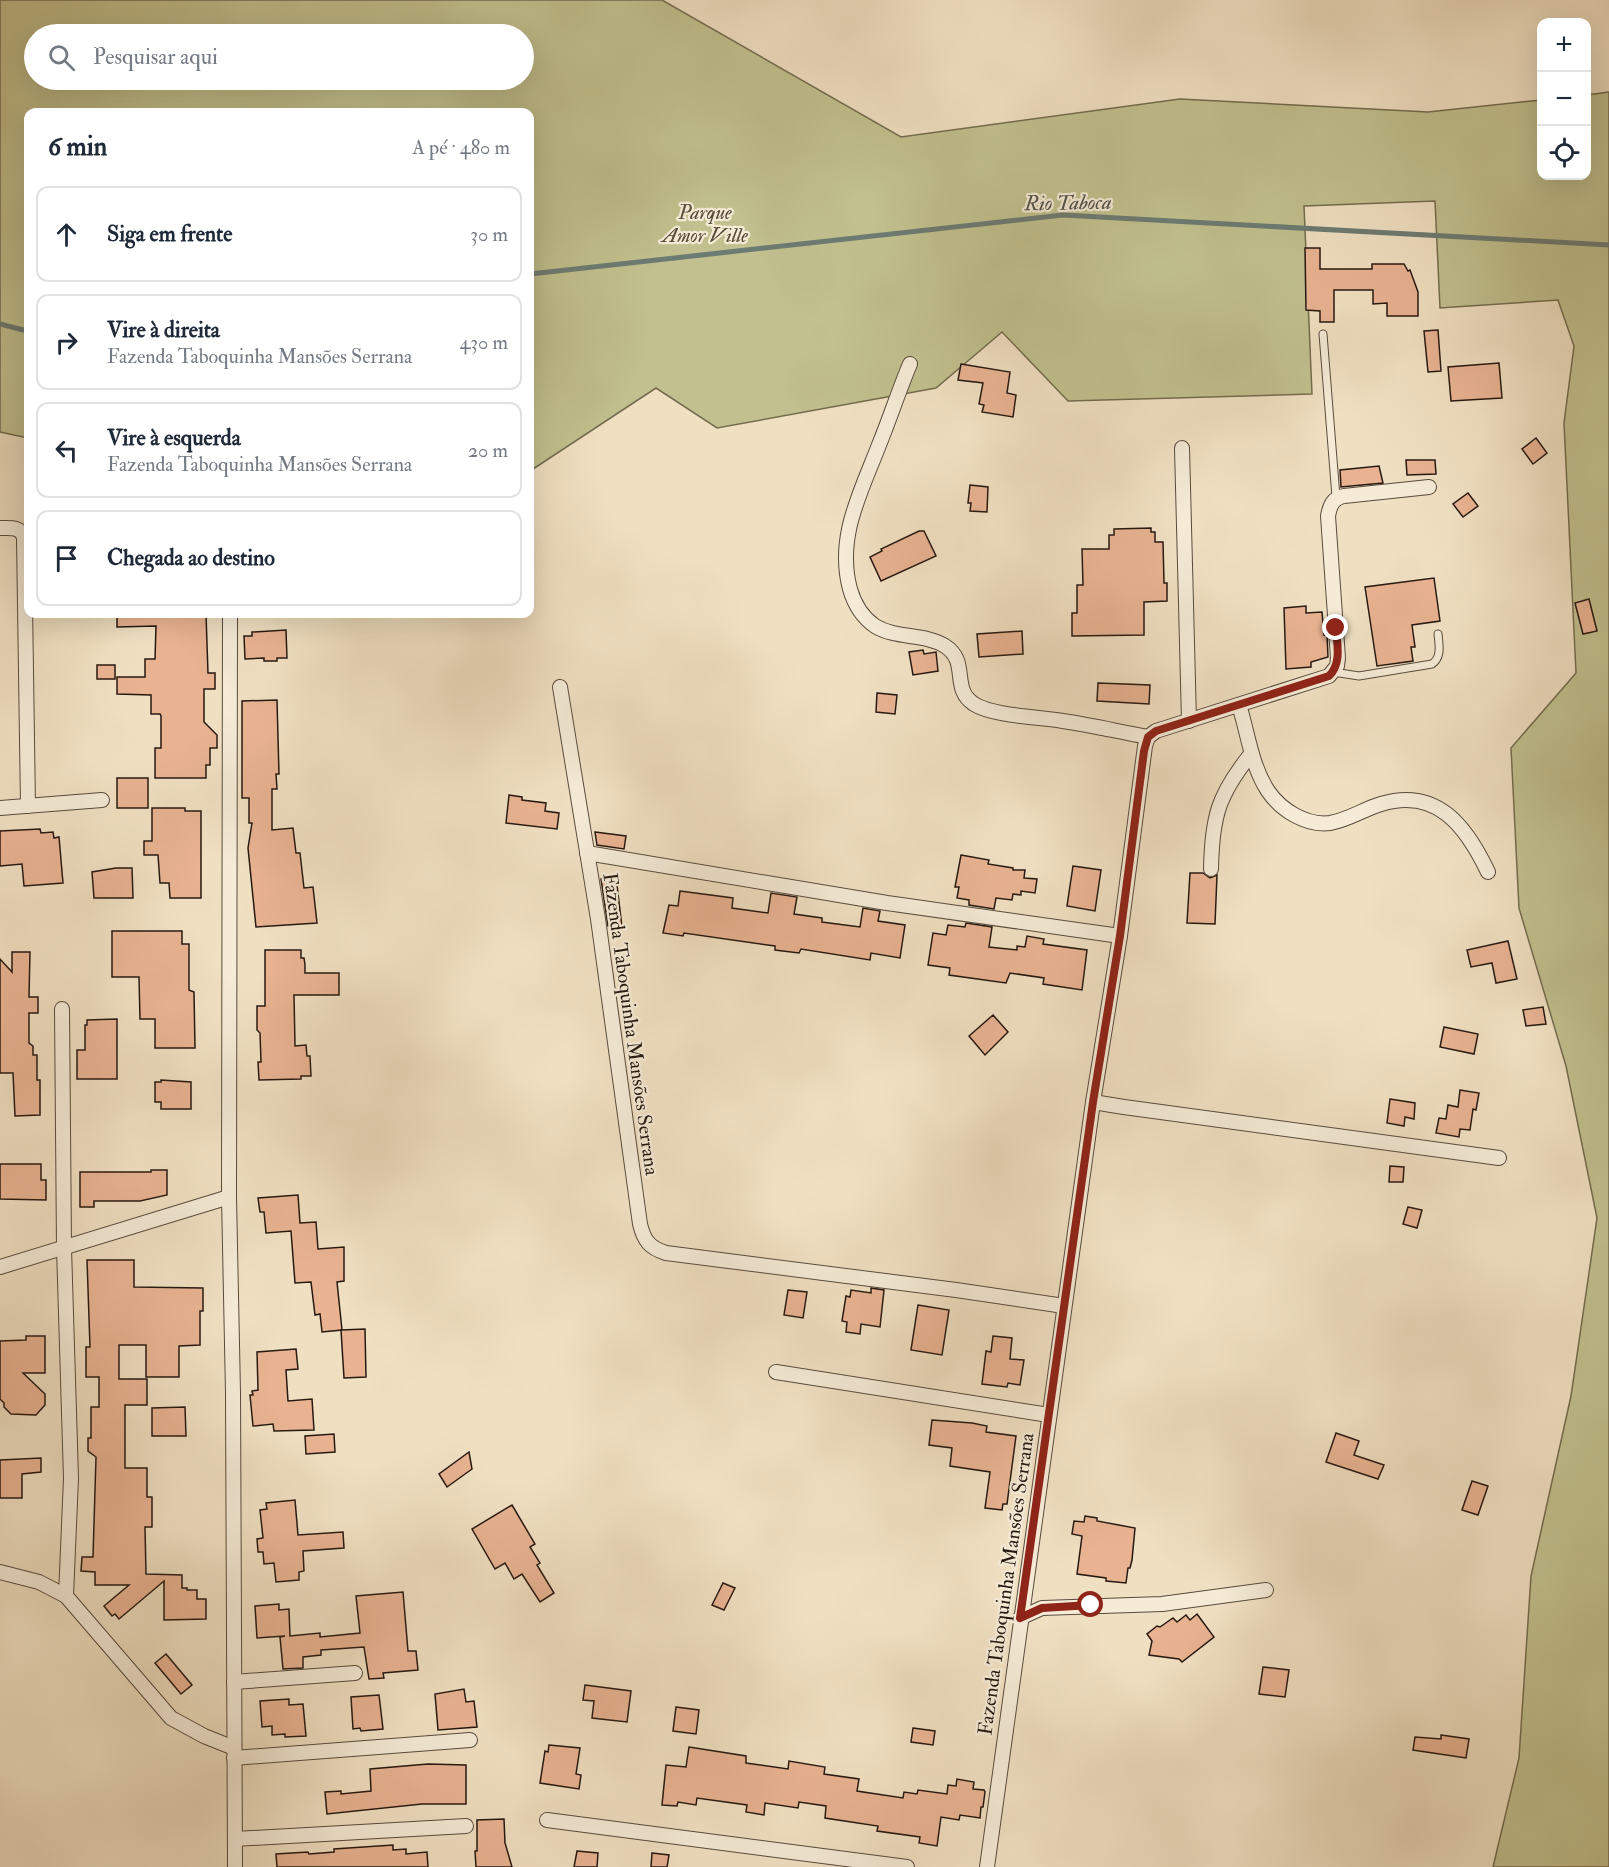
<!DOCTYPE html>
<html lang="pt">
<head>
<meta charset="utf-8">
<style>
	body { margin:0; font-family:"IM FELL Double Pica",serif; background:#f6f6f7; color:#1f2937 }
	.controls { position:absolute; right:18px; top:18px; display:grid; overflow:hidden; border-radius:12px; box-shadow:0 6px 24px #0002 }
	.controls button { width:54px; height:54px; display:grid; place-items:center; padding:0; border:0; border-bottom:2px solid #e0e1e3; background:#fff; color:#1f2937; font:30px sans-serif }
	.stop { position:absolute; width:18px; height:18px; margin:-14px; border:4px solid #8f2418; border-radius:50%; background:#fff }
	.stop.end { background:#8f2418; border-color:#fff; box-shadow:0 2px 6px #0008 }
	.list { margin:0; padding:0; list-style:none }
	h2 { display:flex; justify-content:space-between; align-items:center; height:78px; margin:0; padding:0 24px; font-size:26px }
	h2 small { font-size:20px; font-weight:400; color:#747a83 }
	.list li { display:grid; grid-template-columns:39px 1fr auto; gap:18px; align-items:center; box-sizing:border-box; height:96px; margin:0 12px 12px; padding:0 12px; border:2px solid #e0e1e3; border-radius:12px }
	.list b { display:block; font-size:22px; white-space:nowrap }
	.list p { margin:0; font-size:20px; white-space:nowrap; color:#747a83 }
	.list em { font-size:20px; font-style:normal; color:#747a83 }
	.icon { flex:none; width:33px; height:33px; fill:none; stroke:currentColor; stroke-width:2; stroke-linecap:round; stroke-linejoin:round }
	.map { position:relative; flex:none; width:1609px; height:1867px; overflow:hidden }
	.search { position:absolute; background:#fff; box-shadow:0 6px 24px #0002; left:24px; top:24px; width:510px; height:66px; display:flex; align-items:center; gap:15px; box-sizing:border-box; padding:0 21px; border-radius:33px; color:#747a83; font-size:22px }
	.panel { position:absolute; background:#fff; box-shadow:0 6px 24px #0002; left:24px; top:108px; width:510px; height:510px; border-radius:12px }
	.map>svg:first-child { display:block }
	.green { fill:#c1c08e; stroke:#746c50; stroke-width:1.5; fill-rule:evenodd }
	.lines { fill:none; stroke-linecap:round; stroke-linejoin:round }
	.stream { stroke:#6c7b73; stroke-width:5 }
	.building { fill:#e9b392; stroke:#261912; stroke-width:1.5 }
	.lane-casing { stroke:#584b3e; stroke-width:9 }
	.street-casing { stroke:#584b3e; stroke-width:16 }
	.lane { stroke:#f5ebd7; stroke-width:7 }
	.street { stroke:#f5ebd7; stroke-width:14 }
	.route { stroke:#8f2418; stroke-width:8 }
	.labels { text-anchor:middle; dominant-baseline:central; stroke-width:4.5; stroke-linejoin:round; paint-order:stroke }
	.park-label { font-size:20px; font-style:italic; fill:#544b37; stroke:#f5ebd7 }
	.street-label { font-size:20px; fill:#261912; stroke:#f5ebd7 }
	.water-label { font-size:21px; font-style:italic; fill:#4f524b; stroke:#f5ebd7 }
</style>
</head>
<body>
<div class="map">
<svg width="1609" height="1867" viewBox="0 0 1609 1867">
	<rect width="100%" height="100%" fill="#f0e0c2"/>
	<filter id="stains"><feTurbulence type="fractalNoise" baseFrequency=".00333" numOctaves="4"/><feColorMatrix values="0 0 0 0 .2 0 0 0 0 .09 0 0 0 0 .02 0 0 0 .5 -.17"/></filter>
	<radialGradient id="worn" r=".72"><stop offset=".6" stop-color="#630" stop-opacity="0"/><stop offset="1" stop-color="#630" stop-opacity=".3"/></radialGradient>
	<path class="green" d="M0,0H662L901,137L1180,99L1428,112L1541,100L1542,176H1586L1587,95L1609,92V1867H1493L1519,1758L1531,1576L1571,1396L1597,1218L1566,1066L1519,908L1511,748L1576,673L1564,423L1574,346L1558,300L1440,308L1435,201L1304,206L1312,394L1068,401L1002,332L936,388L717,428L656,388L530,471V112H28V438L0,432ZM34,34H524V80H34Z"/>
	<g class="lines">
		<g class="stream">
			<path d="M530,274L1063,215L1609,245"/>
			<path d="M0,324L23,330L28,329"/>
		</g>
	</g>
	<g class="building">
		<path d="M1305,248H1320V269H1372V264H1404L1408,271L1410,270L1418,292V316H1387V303L1373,304V290H1334V322H1320V311L1306,310Z"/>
		<path d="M1438,330L1441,371L1428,372L1424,331Z"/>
		<path d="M1499,363L1502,398L1451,401L1448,367Z"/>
		<path d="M961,364L1010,372L1007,393L1016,395L1013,417L982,412L984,405L979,404L983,383L958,380Z"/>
		<path d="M1536,438L1547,453L1533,464L1522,449Z"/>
		<path d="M1406,460H1435L1436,474L1407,475Z"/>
		<path d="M1379,466L1383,483L1341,487L1340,470Z"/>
		<path d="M970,485L988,487L987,512L970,511L971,503H968Z"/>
		<path d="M1468,493L1478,506L1463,517L1453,504Z"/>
		<path d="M1151,528V532H1155V542H1163L1164,583H1167V601L1144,602V635L1072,636V613H1077V585H1083L1082,549H1109V535H1114V529Z"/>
		<path d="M919,531H924L936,556L881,581L870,557L882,551L881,549Z"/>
		<path d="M1434,578L1440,621L1412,625L1415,647H1411L1413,661L1377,666L1365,587Z"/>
		<path d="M1589,599L1597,631L1583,634L1575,603Z"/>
		<path d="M1306,606V613L1322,612L1324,635H1327L1328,657L1311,662V667L1286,669L1284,608Z"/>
		<path d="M117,614H206L208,673H215V689H204V722L217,735V748H210V765H206V778H155V748H161V716L160,714H151V695L117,694V677H145V659H155L156,626L117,627Z"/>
		<path d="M286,630L287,658H277V661H264V658L245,659L244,636H252V632Z"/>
		<path d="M1022,631L1023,654L979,657L977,634Z"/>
		<path d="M923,650L924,654L936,652L938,671L913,675L909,652Z"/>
		<rect x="97" y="665" width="18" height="14"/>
		<path d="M1098,683L1150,685L1149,704L1097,701Z"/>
		<path d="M877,693L897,695L895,714L876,712Z"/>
		<path d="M277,700L279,774H276L277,789H272V830L293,828L296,853H300L304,888L313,887L317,923L256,927L248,848L252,823H249V798H242V701Z"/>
		<rect x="117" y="778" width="31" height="30"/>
		<path d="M509,795L522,797V800L546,803L545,811L559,813L557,829L506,823Z"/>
		<path d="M152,808H185V811H201V898H170L169,883H160L158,855H144V841H152Z"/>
		<path d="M40,829L41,833L53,832L54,838L59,837L63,883L24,886L22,864L0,866V831Z"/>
		<path d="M595,832L626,836L624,849L597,845Z"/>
		<path d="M961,855L989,860L988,864L1013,868V870H1025L1024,878L1037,879L1035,893L1021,891V895L1013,894L1012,900L996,898L994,909L969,905V900L957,898L959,887H955Z"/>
		<path d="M1073,866L1101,870L1095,911L1067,906Z"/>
		<path d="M116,868H132L133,898H94L92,872Z"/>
		<path d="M1190,873H1203L1210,878L1217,875L1215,924L1187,923Z"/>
		<path d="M616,877L622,927L608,926L601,879Z"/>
		<path d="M680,891L733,898L732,908L768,913L771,893L797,897L794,914L822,918V922L860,927L863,908L880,911L878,921L905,925L900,958L871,953L870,960L801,949L799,953L775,950V946L684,933L683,936L663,933L669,905L678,906Z"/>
		<path d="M966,923L992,927L989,947L1017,950V946L1025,947L1027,936L1044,939L1043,944L1087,950L1082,990L1043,984L1044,978L1010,973L1006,983L949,975L950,968L928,965L933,933L946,935L948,925L965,927Z"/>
		<path d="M112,931H182V944H189V990L194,992L195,1048H155V1019H140L139,977H112Z"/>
		<path d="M1508,941L1517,979L1496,983L1492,963L1471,967L1467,950Z"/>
		<path d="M265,950H301V958H304L305,965V973H339V995H294L295,1046L306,1045L307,1056H310L311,1076H301V1079L259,1080L258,1062H261L260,1033L257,1030V1006H265Z"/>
		<path d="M12,952H30L29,997H38V1013H29V1043L33,1046V1055H37V1080H40V1115L15,1116L13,1073H0V959L12,972Z"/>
		<path d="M1543,1007L1546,1024L1526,1026L1523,1010Z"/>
		<path d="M993,1015L1008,1032L985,1055L969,1036Z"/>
		<path d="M117,1019V1079H77V1050H85V1025H87V1020Z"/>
		<path d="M1444,1027L1478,1034L1474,1054L1440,1047Z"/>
		<path d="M161,1080L191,1082V1109H161V1102H155V1082H161Z"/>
		<path d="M1460,1090L1479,1093L1476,1110L1473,1109L1470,1130L1460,1129L1459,1137L1436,1133L1439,1118L1446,1119L1448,1105L1458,1107Z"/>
		<path d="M1390,1099L1415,1103L1414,1119L1405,1117L1404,1126L1387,1123Z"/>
		<path d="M0,1164H41V1180H46V1200L0,1199Z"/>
		<path d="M1390,1166L1404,1167L1403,1182H1389Z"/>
		<path d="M151,1170H167V1195L140,1201H94V1207H80V1172H151Z"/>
		<path d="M298,1195L300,1223L316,1222L318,1249L344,1247V1281L337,1282L342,1330L322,1332L320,1314L315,1315L311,1282L295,1283L291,1231L266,1233L264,1212H260L258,1198Z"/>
		<path d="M1408,1207L1422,1210L1417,1228L1403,1224Z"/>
		<path d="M87,1260H134V1287L203,1288V1311H200V1345L179,1346V1377H146V1345H119V1379H147V1405H125V1468H147V1497H152V1527H145L146,1574L182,1575V1588H187V1590H197V1599H206V1619L164,1620V1581L119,1619L115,1614L112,1616L104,1606L129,1585H95V1572L81,1571L82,1557H93L96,1457L88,1451V1438H91V1407H99V1377H86V1347H90Z"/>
		<path d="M871,1288L884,1290L880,1327L861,1324L860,1334L846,1332L847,1322L842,1321L846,1296L850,1297L851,1290L871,1293Z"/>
		<path d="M788,1290L807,1292L803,1318L784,1315Z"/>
		<path d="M918,1305L949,1310L942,1355L911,1350Z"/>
		<path d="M365,1329L366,1377L344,1378L341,1330Z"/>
		<path d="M26,1336H45V1373H23L45,1394V1405L36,1415L11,1414L4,1407V1403L0,1399V1341L26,1340Z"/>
		<path d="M993,1336L1012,1338L1010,1359L1024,1360L1020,1385L1008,1383L1007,1387L982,1384L986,1351L991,1352Z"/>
		<path d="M296,1349L298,1369L286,1370L288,1401L312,1399L314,1430L274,1431L273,1424L253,1426L250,1395H253L252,1391L258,1390L257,1352Z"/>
		<path d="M185,1407L186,1436H152V1408Z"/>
		<path d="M932,1420L972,1423L987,1426L986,1432L1016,1436L1007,1504H1003L1002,1510L985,1508L990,1472L950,1466L952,1448L929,1445Z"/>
		<path d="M1336,1433L1359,1441L1354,1455L1384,1465L1378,1479L1326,1462Z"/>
		<path d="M334,1434L335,1452L306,1454L305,1436Z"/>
		<path d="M469,1452L472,1469L447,1487L439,1474Z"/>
		<path d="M41,1458V1472L22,1474V1498H0V1460Z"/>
		<path d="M1472,1481L1488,1486L1478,1515L1462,1510Z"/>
		<path d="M295,1500L298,1535L343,1532L344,1548L303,1551L304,1571L299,1572V1580L276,1582L274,1563L264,1564L263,1552H258L257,1539L263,1538L260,1510L267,1509L266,1503Z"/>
		<path d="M512,1505L535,1544L530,1547L540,1563L537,1565L554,1593L540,1602L522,1574L514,1579L505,1563L495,1569L472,1529Z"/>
		<path d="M1085,1516L1097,1518V1521L1135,1528L1132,1560L1130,1568H1128L1126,1583L1106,1581V1578L1077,1574L1082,1536L1072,1534L1074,1521L1084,1522Z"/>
		<path d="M723,1583L735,1588L724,1610L712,1605Z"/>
		<path d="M403,1592L408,1651H416L418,1670L383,1673L384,1678L369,1679L364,1647L321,1650V1655L303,1657V1668L283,1669L280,1637L285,1636L257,1638L255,1606L279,1604V1610L289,1609L290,1636L320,1633V1637L360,1633L356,1596Z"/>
		<path d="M1197,1614L1214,1637L1182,1662L1179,1659L1149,1655L1152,1641L1147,1634L1157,1626L1160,1627L1173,1618L1177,1622L1186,1615L1190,1620Z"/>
		<path d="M166,1654L192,1685L181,1694L155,1663Z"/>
		<path d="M1263,1667L1289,1670L1285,1697L1259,1694Z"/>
		<path d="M585,1685L631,1691L627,1722L592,1718L594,1701L583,1700Z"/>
		<path d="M464,1689L466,1702L474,1701L477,1727L438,1730L435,1694Z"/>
		<path d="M379,1695L383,1729L361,1731L360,1728L353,1729L351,1697Z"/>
		<path d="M289,1699V1705L303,1704L306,1736L285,1737V1734L272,1735V1726L262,1727L260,1701Z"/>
		<path d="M676,1707L699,1710L696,1734L673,1731Z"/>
		<path d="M913,1728L935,1731L933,1745L911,1742Z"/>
		<path d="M1441,1735L1469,1739L1466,1758L1413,1750L1415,1737L1441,1739Z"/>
		<path d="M549,1745L580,1748L576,1774L581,1775L579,1789L540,1783L545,1751L548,1752Z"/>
		<path d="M689,1747L746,1756V1763L788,1769L789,1761L825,1767L824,1774L859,1779L857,1791L903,1798L904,1792L917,1794L918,1790L947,1794L948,1785L956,1786L957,1779L974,1782L973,1789L984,1790L985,1792L983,1807H981L980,1818L960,1815L959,1820L941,1817L937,1846L919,1843L920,1837L877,1831L878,1826L825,1818L826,1806L799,1802L798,1808L765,1803L764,1815L746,1812L747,1805L697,1798L696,1805L678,1802L677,1806L662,1805L666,1765L686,1767Z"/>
		<path d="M428,1764L466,1765V1804H422L327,1814L325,1792L341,1791V1794L371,1791L370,1769Z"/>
		<path d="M504,1819L505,1843L512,1867H476L475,1851H477V1820Z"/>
		<path d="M393,1845V1850L406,1849V1854L427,1852L428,1867H277L276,1854L308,1852L309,1854L334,1852V1849Z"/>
		<path d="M577,1851L598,1853L597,1867H574Z"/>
		<path d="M652,1853L669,1855L667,1867H651Z"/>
	</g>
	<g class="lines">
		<g class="lane-casing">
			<g id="lane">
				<path d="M1323,334L1336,497"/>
				<path d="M1333,672L1359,676L1432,664C1442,657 1439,645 1438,634"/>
			</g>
		</g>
		<g class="street-casing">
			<g id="street">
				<path d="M910,364C899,390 890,418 879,445C861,492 836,537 850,589C854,603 862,617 875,626C896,639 924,633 945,646C970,662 950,688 974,704C993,716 1039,717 1063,721C1091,725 1120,732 1148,737"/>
				<path d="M1182,448L1189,721"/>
				<path d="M0,528C10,528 20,526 24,537L28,806"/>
				<path d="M230,614L229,1197L233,1393L235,1867"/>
				<path d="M560,687L598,919L640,1224C644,1241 650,1248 666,1253L956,1290L1064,1306"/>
				<path d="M1239,705C1248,733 1251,765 1268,791C1281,810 1306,826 1330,823C1348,820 1364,809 1381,804C1437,787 1466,826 1488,872"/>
				<path d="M0,808L102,800"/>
				<path d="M587,853L887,903L1120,936"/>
				<path d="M1211,869C1212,817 1218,795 1251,754"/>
				<path d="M62,1009L64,1248L71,1478L66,1596"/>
				<path d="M1093,1102L1124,1107L1499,1158"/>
				<path d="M0,1267L229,1197"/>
				<path d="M776,1372L1049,1415"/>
				<path d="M0,1572L39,1582L66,1596L171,1718L204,1736L234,1748"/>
				<path d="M1020,1618L1042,1608L1162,1604L1266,1590"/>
				<path d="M234,1682L355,1673"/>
				<path d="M234,1758L470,1740"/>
				<path d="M547,1820L907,1867"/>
				<path d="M235,1839L466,1826"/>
				<path d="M987,1867L1093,1102L1120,936L1145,746L1148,737L1156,731L1329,676L1337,666L1338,658L1328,516C1330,505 1333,498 1344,496L1429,487"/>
			</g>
		</g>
		<use href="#lane" class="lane"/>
		<use href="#street" class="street"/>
	</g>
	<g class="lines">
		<path class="route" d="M1091,1605L1042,1608L1020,1618L1093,1102L1120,936L1144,751L1148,737L1156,731L1329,676C1342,663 1337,644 1336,628"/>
	</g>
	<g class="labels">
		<g class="park-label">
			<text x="705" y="212">Parque<tspan x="705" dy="23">Amor Ville</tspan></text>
		</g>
		<g class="street-label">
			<text transform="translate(631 1024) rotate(82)">Fazenda Taboquinha Mansões Serrana</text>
			<text transform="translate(1006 1584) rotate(-82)">Fazenda Taboquinha Mansões Serrana</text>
		</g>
		<g class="water-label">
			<text transform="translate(1068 203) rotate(-1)">Rio Taboca</text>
		</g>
	</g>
	<rect width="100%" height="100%" filter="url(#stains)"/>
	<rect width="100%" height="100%" fill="url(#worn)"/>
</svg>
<div class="controls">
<button>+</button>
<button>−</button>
<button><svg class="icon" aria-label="locate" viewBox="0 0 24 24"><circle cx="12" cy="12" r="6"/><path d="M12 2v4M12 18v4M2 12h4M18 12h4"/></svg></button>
</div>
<div class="stop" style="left:1091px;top:1605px"></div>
<div class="stop end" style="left:1336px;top:628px"></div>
<div class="search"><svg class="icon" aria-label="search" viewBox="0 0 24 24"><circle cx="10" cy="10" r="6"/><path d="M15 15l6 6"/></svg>Pesquisar aqui</div>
<section class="panel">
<h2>6 min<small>A pé · 480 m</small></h2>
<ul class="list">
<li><svg class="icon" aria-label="ahead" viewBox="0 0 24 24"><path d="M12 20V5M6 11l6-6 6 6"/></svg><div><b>Siga em frente</b></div><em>30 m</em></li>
<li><svg class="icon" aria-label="right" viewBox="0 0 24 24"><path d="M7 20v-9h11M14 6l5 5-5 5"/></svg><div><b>Vire à direita</b><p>Fazenda Taboquinha Mansões Serrana</p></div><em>430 m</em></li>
<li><svg class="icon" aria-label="left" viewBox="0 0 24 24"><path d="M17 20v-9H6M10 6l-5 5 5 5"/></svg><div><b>Vire à esquerda</b><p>Fazenda Taboquinha Mansões Serrana</p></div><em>20 m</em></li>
<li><svg class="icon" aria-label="arrive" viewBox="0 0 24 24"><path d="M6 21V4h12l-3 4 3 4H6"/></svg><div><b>Chegada ao destino</b></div></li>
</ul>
</section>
</div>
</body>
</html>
